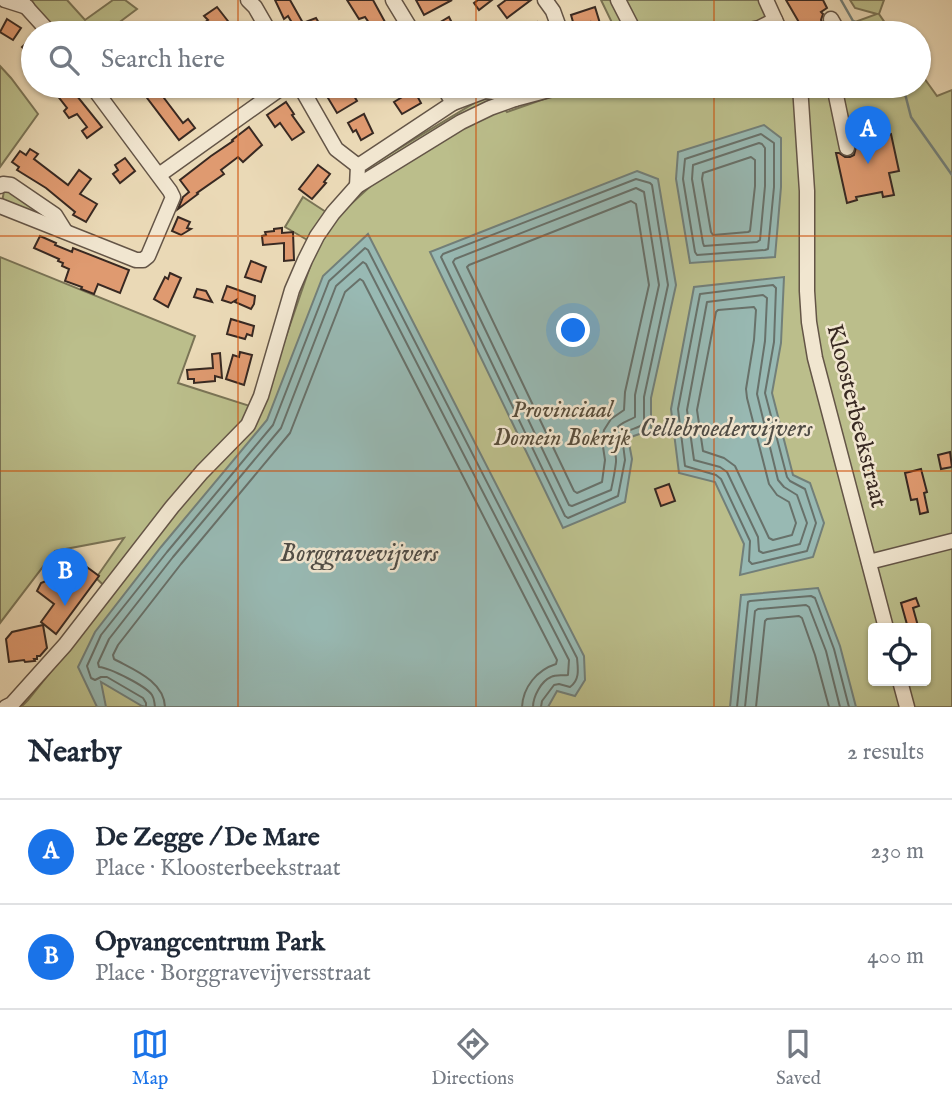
<!DOCTYPE html>
<html lang="en">
<head>
<meta charset="utf-8">
<style>
	body { margin:0; font-family:"IM FELL English",serif; background:#f2f2f3; color:#1f2937 }
	.controls { position:absolute; right:21px; bottom:21px; display:grid; overflow:hidden; border-radius:7px; box-shadow:0 2px 5px #0004 }
	.controls button { width:63px; height:63px; display:grid; place-items:center; padding:0; border:0; border-bottom:2px solid #e0e1e3; background:#fff; color:#1f2937; font:35px sans-serif }
	.you { position:absolute; left:574px; top:331px; width:24px; height:24px; margin:-18px; border:5px solid #fff; border-radius:50%; background:#1a73e8; box-shadow:0 0 0 10px #1a73e833 }
	.badge { display:grid; place-items:center; width:46px; height:46px; border-radius:50%; background:#1a73e8; color:#fff; font-size:23px; font-weight:700 }
	.pin { position:absolute; translate:-50% -58px; filter:drop-shadow(0 2px 4px #0008) }
	.pin::after { content:''; position:absolute; top:37px; width:24px; height:21px; background:inherit; clip-path:polygon(0 0,100% 0,50% 100%) }
	.list { margin:0; padding:0; list-style:none }
	h2 { display:flex; justify-content:space-between; align-items:center; height:91px; margin:0; padding:0 28px; font-size:30px }
	h2 small { font-size:23px; font-weight:400; color:#747a83 }
	.list li { display:grid; grid-template-columns:46px 1fr auto; gap:21px; align-items:center; box-sizing:border-box; height:105px; padding:0 28px; border-top:2px solid #e0e1e3 }
	.list b { display:block; font-size:26px; white-space:nowrap }
	.list p { margin:0; font-size:23px; white-space:nowrap; color:#747a83 }
	.list em { font-size:23px; font-style:normal; color:#747a83 }
	.icon { flex:none; width:38px; height:38px; fill:none; stroke:currentColor; stroke-width:2; stroke-linecap:round; stroke-linejoin:round }
	.map { position:relative; flex:none; width:952px; height:707px; overflow:hidden }
	.search { position:absolute; background:#fff; box-shadow:0 2px 5px #0004; left:21px; right:21px; top:21px; height:77px; display:flex; align-items:center; gap:18px; box-sizing:border-box; padding:0 24px; border-radius:38px; color:#747a83; font-size:26px }
	.sheet { height:301px; background:#fff }
	nav { display:flex; justify-content:space-around; align-items:center; box-sizing:border-box; height:98px; border-top:2px solid #e0e1e3; background:#fff; font-size:19px; color:#747a83 }
	nav a { display:grid; justify-items:center; gap:4px }
	nav .on { color:#1a73e8 }
	.map>svg:first-child { display:block }
	.green { fill:#bbbe8b; stroke:#7a7456; stroke-width:2; fill-rule:evenodd }
	.water { fill:#98b9b3; stroke:#727f79; stroke-width:2 }
	.lines { fill:none; stroke-linecap:round; stroke-linejoin:round }
	.shore { stroke:#68716a; stroke-width:2 }
	.stream { stroke:#727f79; stroke-width:2.5 }
	.building { fill:#df9a70; stroke:#382922; stroke-width:2 }
	.minor-casing { stroke:#645547; stroke-width:17 }
	.minor { stroke:#f1e6d0; stroke-width:14 }
	.grid { fill:none; stroke:#ce520f; stroke-width:2; stroke-opacity:0.55 }
	.labels { text-anchor:middle; dominant-baseline:central; stroke-width:5; stroke-linejoin:round; paint-order:stroke }
	.park-label { font-size:24px; font-style:italic; fill:#594e3c; stroke:#f1e6d0 }
	.street-label { font-size:24px; fill:#382922; stroke:#f1e6d0 }
	.water-label { font-size:26px; font-style:italic; fill:#504d46; stroke:#f1e6d0 }
</style>
</head>
<body>
<div class="map">
<svg width="952" height="707" viewBox="0 0 952 707">
	<rect width="100%" height="100%" fill="#ead9b6"/>
	<filter id="stains"><feTurbulence type="fractalNoise" baseFrequency=".00286" numOctaves="4"/><feColorMatrix values="0 0 0 0 .2 0 0 0 0 .09 0 0 0 0 .02 0 0 0 .5 -.17"/></filter>
	<radialGradient id="worn" r=".72"><stop offset=".6" stop-color="#630" stop-opacity="0"/><stop offset="1" stop-color="#630" stop-opacity=".3"/></radialGradient>
	<g class="green">
		<path d="M28,0H67L85,20L113,0H125L137,9L105,33H58Z"/>
		<path d="M601,0H760L773,33H617Z"/>
		<path d="M850,0H884L879,14L892,33H825L877,14L855,8Z"/>
		<path d="M0,66L11,78L38,114L0,167Z"/>
		<path d="M919,71L937,96L952,90V707H21L28,700L113,594L96,578L124,538L55,551L0,623V257L195,336L178,383L259,409L270,383L313,258L325,236L340,214L374,183L368,167L481,99L496,97L507,112L581,86H919ZM873,628H926V681H873Z"/>
		<path d="M11,189L52,220L2,202L4,191Z"/>
		<path d="M303,197L326,212L309,241L285,227Z"/>
	</g>
	<g class="water">
		<path d="M764,125L781,138V187L775,257L690,263L676,179L678,152Z"/>
		<path d="M637,171L658,179L676,285L651,398V430L628,438L632,459L625,502L563,528L430,252Z"/>
		<path d="M368,234L584,656L585,680L575,696L557,691L548,707H147L142,706L101,682L106,707H97L78,667L95,632L161,547L267,420L323,276Z"/>
		<path d="M784,277L781,343L772,393L793,475L810,483L824,523L813,557L740,575L744,544L715,482L679,473L671,409L694,287Z"/>
		<path d="M818,588L840,646L856,707H730L741,595Z"/>
	</g>
	<g class="lines">
		<g class="shore">
			<path d="M761,134L774,143V187L768,249L765,250L697,255L695,252L683,179L685,159Z"/>
			<path d="M759,143L762,144L765,148V186L760,240L757,242L704,246L703,243L692,179L693,165Z"/>
			<path d="M751,157L755,160V186L750,231L748,232L713,235L711,232L702,179L703,173Z"/>
			<path d="M636,179L650,183L652,185L668,285L644,397V423C638,430 627,428 622,436L625,460L618,496L568,518L565,516L441,257L443,254Z"/>
			<path d="M636,188L644,192L659,285L635,395V417C629,421 621,422 616,429C608,439 617,451 616,462C615,471 613,481 611,490L572,506L569,505L453,262L455,259Z"/>
			<path d="M631,201L636,204L649,285L625,392L624,410L611,419L604,430L602,440L605,460L602,482L577,493L574,491L467,267L469,265Z"/>
			<path d="M773,285L776,288L774,342L765,393L787,477L790,481L805,489L816,523L807,551L752,564L749,561L750,541L721,479L716,475L685,466L678,409L700,294Z"/>
			<path d="M763,295L767,298L765,341L757,394L778,480L784,487L797,495L807,523L800,544L763,553L759,551L758,537L727,472L720,467L694,460L687,410L707,302Z"/>
			<path d="M754,307L756,310L754,340L746,389L747,398L769,484L777,495L789,502L796,523L792,535L773,540L769,538L735,466L724,458L703,451L697,410L716,312L718,310Z"/>
			<path d="M146,707V703L143,698L107,677H101L95,680L91,678L87,666L101,635L167,552L273,425L329,281L365,248L368,250L577,658C578,669 580,680 570,687L559,684L554,685L542,701L541,707"/>
			<path d="M155,707C154,702 155,700 152,695C146,686 110,668 99,667L98,663L109,639L173,557L281,428L336,286L363,262L366,264L569,660L568,675C563,676 556,674 551,677C541,681 533,697 533,707"/>
			<path d="M165,707C164,681 134,670 114,659L113,655L118,645L181,564L290,433L345,292L360,279L363,281L557,660L556,664C537,670 523,687 522,707"/>
			<path d="M737,707L748,602L750,601L811,596L815,598L834,649L849,707"/>
			<path d="M745,707L755,611L758,609L806,605L809,607L826,651L840,707"/>
			<path d="M756,707L765,621L767,619L799,616L802,618L815,655L829,707"/>
		</g>
		<g class="stream">
			<path d="M841,0L853,21L880,33"/>
			<path d="M903,86L911,117L952,175"/>
		</g>
	</g>
	<g class="building">
		<path d="M275,0H290L303,23L316,18L325,33H298L288,16L284,19Z"/>
		<path d="M347,0H373L391,33H376L365,17L359,19Z"/>
		<path d="M416,0H452L424,15Z"/>
		<path d="M478,0H492L479,10L474,3Z"/>
		<path d="M506,0H531L507,18L498,6Z"/>
		<path d="M786,0H823L827,8L821,12L823,14L821,20L828,33H813L810,28L804,31Z"/>
		<path d="M217,7L231,25L235,33H204L199,27L208,20L204,16Z"/>
		<path d="M595,7L602,30L591,22L589,25L591,31L586,33L584,29H575L571,15Z"/>
		<path d="M449,17L456,31L451,33H442L437,24Z"/>
		<path d="M7,19L21,28L13,40L0,32Z"/>
		<path d="M537,22L540,33H506V31Z"/>
		<path d="M33,37V59L22,47Z"/>
		<path d="M59,86H69L102,127L87,138L82,131L87,127L77,114L69,118L64,111L67,108L53,90Z"/>
		<path d="M138,86H169L173,91L164,98L183,123L188,119L195,128L179,140Z"/>
		<path d="M341,86H348L357,101L337,113L325,93Z"/>
		<path d="M414,90L421,103L402,114L394,102Z"/>
		<path d="M286,102L294,114L292,115L304,132L292,140L280,123L275,127L267,115Z"/>
		<path d="M364,114L373,133L361,140L356,130L353,132L348,123Z"/>
		<path d="M249,127L262,145L243,162L238,157L221,170L224,174L197,193L198,194L178,209L183,197L189,192L180,180L211,156L233,141L232,140Z"/>
		<path d="M858,133L860,142L891,134L899,171L889,173L894,195L883,197L882,192L856,197L857,200L847,203L836,153H839L845,157H850L854,155L856,147L854,134Z"/>
		<path d="M30,149L38,154L34,159L68,185L79,170L91,179L80,194L97,204L86,222L73,215L75,212L46,188L17,170L19,167L12,162L20,151L26,155Z"/>
		<path d="M125,158L135,171L120,183L113,174L118,170L115,165Z"/>
		<path d="M318,165L330,174L324,182L326,183L312,199L299,189Z"/>
		<path d="M178,217L190,222L187,228L191,229L181,235L172,231Z"/>
		<path d="M282,228V233L293,232L294,260L284,261V243L263,245L262,236L266,235L265,232L274,231V229Z"/>
		<path d="M40,236L56,243L55,245L72,252L73,248L129,270L120,293L98,284L94,294L81,289L82,287L65,281L69,269L62,266L63,263L58,261L59,259L34,248Z"/>
		<path d="M251,261L266,267L261,282L245,277Z"/>
		<path d="M170,273L181,278L168,307L154,299L165,277L168,279Z"/>
		<path d="M227,286L255,296L254,304L251,309L235,302L236,300L231,303L222,300Z"/>
		<path d="M197,289L206,291L212,302L194,297Z"/>
		<path d="M231,319L254,326L252,336L247,334L245,339L227,334Z"/>
		<path d="M240,352L252,355L244,385L226,379L233,355L239,357Z"/>
		<path d="M220,353L222,378L215,376V381L194,383V379H188L187,370L213,368L212,354Z"/>
		<path d="M950,452L952,467L941,469L938,455Z"/>
		<path d="M921,469L927,492L924,493L928,512L920,514L917,499L911,500L905,473Z"/>
		<path d="M669,484L675,501L661,506L655,489Z"/>
		<path d="M80,562L99,576L56,634L41,622L54,604L37,591L41,583L46,581L60,592Z"/>
		<path d="M916,598L919,606L913,608L918,626L908,628L901,603Z"/>
		<path d="M43,625L47,648L40,656H37V659H34L35,661L25,662L24,660L9,662L6,639L12,632Z"/>
	</g>
	<g class="lines">
		<g class="minor-casing">
			<g id="minor">
				<path d="M5,0L27,7"/>
				<path d="M20,0L50,33"/>
				<path d="M248,0L255,7L270,33"/>
				<path d="M393,0L413,33"/>
				<path d="M545,0L553,11L561,33"/>
				<path d="M618,0L635,33"/>
				<path d="M766,0L781,33"/>
				<path d="M831,19L839,33"/>
				<path d="M735,33L759,28L775,20"/>
				<path d="M300,86L336,149L358,166"/>
				<path d="M443,86L453,103"/>
				<path d="M800,86L807,191V291L809,322L815,358L886,628"/>
				<path d="M834,86L847,148"/>
				<path d="M159,175L284,86"/>
				<path d="M0,186L3,184L11,185L55,215L65,231"/>
				<path d="M357,186L358,166L453,103L485,91L502,93L515,99"/>
				<path d="M0,206L136,260H143L148,256L173,197L170,191L92,86"/>
				<path d="M869,562L952,541"/>
				<path d="M900,681L907,707"/>
				<path d="M6,707L12,704L65,645L172,507L202,472L248,425L261,396L292,290L305,260L317,236L333,213L357,186L461,122L490,108L515,99L564,86"/>
			</g>
		</g>
		<use href="#minor" class="minor"/>
	</g>
	<path class="grid" d="M238,0V33M476,0V33M714,0V33M238,86V707M476,86V707M714,86V707M0,236H952M0,471H952"/>
	<g class="labels">
		<g class="park-label">
			<text x="562" y="410">Provinciaal<tspan x="562" dy="28">Domein Bokrijk</tspan></text>
		</g>
		<g class="street-label">
			<text transform="translate(856 416) rotate(76)">Kloosterbeekstraat</text>
		</g>
		<g class="water-label">
			<text x="726" y="428">Cellebroedervijvers</text>
			<text x="359" y="553">Borggravevijvers</text>
		</g>
	</g>
	<rect width="100%" height="100%" filter="url(#stains)"/>
	<rect width="100%" height="100%" fill="url(#worn)"/>
</svg>
<div class="controls">
<button><svg class="icon" aria-label="locate" viewBox="0 0 24 24"><circle cx="12" cy="12" r="6"/><path d="M12 2v4M12 18v4M2 12h4M18 12h4"/></svg></button>
</div>
<div class="you"></div>
<div class="pin badge" style="left:868px;top:164px">A</div>
<div class="pin badge" style="left:65px;top:606px">B</div>
<div class="search"><svg class="icon" aria-label="search" viewBox="0 0 24 24"><circle cx="10" cy="10" r="6"/><path d="M15 15l6 6"/></svg>Search here</div>
</div>
<section class="sheet">
<h2>Nearby<small>2 results</small></h2>
<ul class="list">
<li><span class="badge">A</span><div><b>De Zegge / De Mare</b><p>Place · Kloosterbeekstraat</p></div><em>230 m</em></li>
<li><span class="badge">B</span><div><b>Opvangcentrum Park</b><p>Place · Borggravevijversstraat</p></div><em>400 m</em></li>
</ul>
</section>
<nav>
<a class="on"><svg class="icon" aria-label="map" viewBox="0 0 24 24"><path d="M3 6l6-2 6 2 6-2v14l-6 2-6-2-6 2zM9 4v14M15 6v14"/></svg>Map</a>
<a><svg class="icon" aria-label="directions" viewBox="0 0 24 24"><path d="M12 3l9 9-9 9-9-9zM9 14v-3h6M13 9l2 2-2 2"/></svg>Directions</a>
<a><svg class="icon" aria-label="saved" viewBox="0 0 24 24"><path d="M7 4h10v16l-5-4-5 4z"/></svg>Saved</a>
</nav>
</body>
</html>
